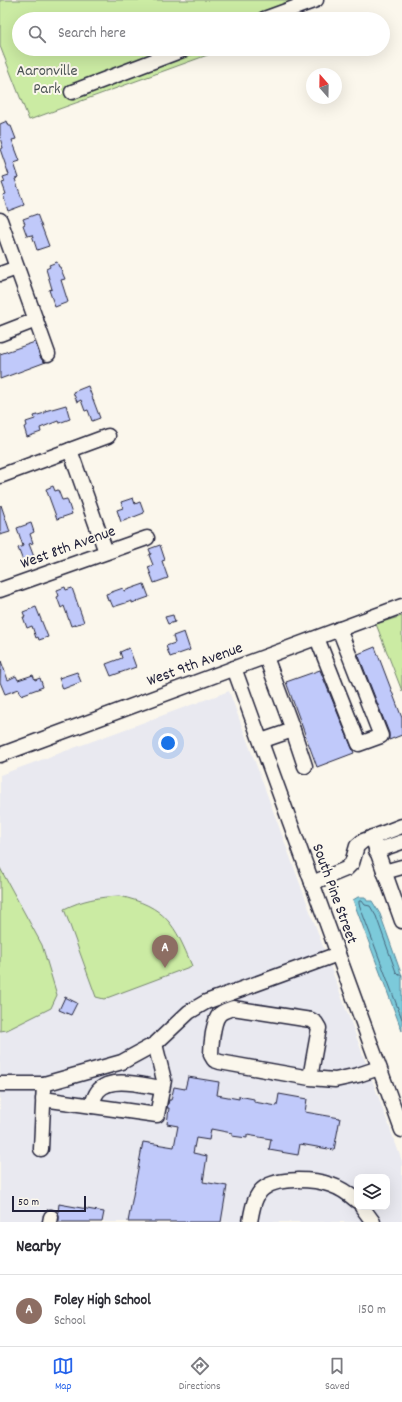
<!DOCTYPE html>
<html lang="en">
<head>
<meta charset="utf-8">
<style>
	body { margin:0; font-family:Dekko,sans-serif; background:#f2f2f3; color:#2b2b33 }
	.controls { position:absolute; right:12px; bottom:12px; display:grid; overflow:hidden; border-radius:8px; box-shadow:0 4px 16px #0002 }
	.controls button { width:36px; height:36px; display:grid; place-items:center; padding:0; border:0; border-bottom:1px solid #e1e1e2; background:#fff; color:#2b2b33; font:20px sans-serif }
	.compass { position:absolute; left:306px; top:68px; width:36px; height:36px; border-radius:50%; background:#fff; box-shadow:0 4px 16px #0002; rotate:340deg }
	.scale { position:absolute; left:12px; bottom:10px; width:74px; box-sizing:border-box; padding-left:4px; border:2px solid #22223b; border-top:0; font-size:11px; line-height:14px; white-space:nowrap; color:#22223b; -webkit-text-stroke:3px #fbf7ec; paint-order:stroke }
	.you { position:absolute; left:168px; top:743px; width:14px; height:14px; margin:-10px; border:3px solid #fff; border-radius:50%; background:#1a73e8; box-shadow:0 0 0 6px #1a73e833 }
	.badge { display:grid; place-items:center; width:26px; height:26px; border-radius:50%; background:#2563eb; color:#fff; font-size:13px; font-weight:700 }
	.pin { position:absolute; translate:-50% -33px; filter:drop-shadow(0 1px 2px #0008) }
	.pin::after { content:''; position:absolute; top:21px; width:14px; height:12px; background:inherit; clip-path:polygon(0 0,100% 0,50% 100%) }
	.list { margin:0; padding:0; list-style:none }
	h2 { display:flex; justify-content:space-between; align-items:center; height:52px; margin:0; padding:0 16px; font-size:17px }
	h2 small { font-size:13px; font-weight:400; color:#7c7c81 }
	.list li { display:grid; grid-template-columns:26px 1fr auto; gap:12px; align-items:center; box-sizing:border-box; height:72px; padding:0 16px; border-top:1px solid #e1e1e2 }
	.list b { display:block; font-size:15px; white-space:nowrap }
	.list p { margin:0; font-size:13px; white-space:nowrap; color:#7c7c81 }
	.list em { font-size:13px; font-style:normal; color:#7c7c81 }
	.icon { flex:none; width:22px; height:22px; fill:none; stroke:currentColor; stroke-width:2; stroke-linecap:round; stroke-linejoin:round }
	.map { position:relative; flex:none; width:402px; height:1222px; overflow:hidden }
	.search { position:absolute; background:#fff; box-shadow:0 4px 16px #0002; left:12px; right:12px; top:12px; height:44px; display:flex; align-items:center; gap:10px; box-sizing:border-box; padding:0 14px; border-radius:22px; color:#7c7c81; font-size:15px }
	.sheet { height:124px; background:#fff }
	nav { display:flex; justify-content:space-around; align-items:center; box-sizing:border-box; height:56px; border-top:1px solid #e1e1e2; background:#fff; font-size:11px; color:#7c7c81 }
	nav a { display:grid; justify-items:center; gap:2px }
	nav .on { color:#2563eb }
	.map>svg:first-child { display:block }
	.built { fill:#e9e9f0; fill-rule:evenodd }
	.green { fill:#cbeba3; stroke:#76866f }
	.water { fill:#7ccada; stroke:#58879a }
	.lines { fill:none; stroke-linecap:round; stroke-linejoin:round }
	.shore { stroke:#46657b; stroke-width:1 }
	.building { fill:#c0c9fa; stroke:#22223b }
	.minor-casing { stroke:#22223b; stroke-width:17 }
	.minor { stroke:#fbf7ec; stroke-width:14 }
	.labels { text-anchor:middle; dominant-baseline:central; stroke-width:4; stroke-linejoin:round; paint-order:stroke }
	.park-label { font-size:16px; fill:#4c5455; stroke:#fbf7ec }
	.street-label { font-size:16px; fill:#22223b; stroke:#fbf7ec }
</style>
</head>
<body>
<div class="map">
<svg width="402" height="1222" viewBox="0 0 402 1222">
	<rect width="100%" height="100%" fill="#fbf7ec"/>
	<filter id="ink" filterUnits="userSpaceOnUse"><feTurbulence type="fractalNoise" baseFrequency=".025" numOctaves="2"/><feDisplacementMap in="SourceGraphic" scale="8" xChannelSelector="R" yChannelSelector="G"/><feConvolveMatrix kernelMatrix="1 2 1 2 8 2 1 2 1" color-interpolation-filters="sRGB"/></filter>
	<g filter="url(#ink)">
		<path class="built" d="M229,691L402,1161V1222H0V775ZM357,1177H387V1207H357Z"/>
		<g class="green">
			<path d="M0,0H293L297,19H19V49H224L29,120L0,46Z"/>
			<path d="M402,616V691L376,624Z"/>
			<path d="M0,868L42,945L57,995L51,1008L7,1030L0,1031Z"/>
			<path d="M119,896C166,906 175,925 192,966L104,999L96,997L64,909C82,900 99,897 119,896Z"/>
		</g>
		<path class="water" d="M358,897H365L367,901H372L380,914L402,976V1031L353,900Z"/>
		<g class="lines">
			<path class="shore" d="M402,975H399L396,972L376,916L370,906L365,905L362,901H359V904L402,1019"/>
		</g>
		<g class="building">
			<path d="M7,121L9,126H11L16,139L12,140L20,161L14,163L19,178L15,179L24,205L8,211L3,195L6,194L2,183L5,182L3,177L9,175L0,149L3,148L0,138V124Z"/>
			<path d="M37,214L49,246L37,250L32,235L27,236L23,225L25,224L23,219Z"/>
			<path d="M57,262L59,267H60L65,279L61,280L68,302L55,307L49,290L52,289L46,269L50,267L49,265Z"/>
			<path d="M35,342L40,357L43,361L46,362L0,379V354Z"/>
			<path d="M88,386L100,418L92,421L88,410L85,411L81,400L77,402L73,392Z"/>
			<path d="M66,405L70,419L59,423L58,421L40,428L41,432L27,437L24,427L27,426L26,422L35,419L34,416L45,413V411Z"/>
			<path d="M53,486L55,491L58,490L62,500L67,499L72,514L57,519L46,489Z"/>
			<path d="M133,498L135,504L140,502L144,513L121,522L117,510L123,508L121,502Z"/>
			<path d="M1,505L10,532L0,535V506Z"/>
			<path d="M31,523L34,532L30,534L33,543L29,544L34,557L23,561L18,548L23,546L17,528Z"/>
			<path d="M160,545L165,560L162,561L168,578L154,583L148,567L153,565L149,555L151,554L149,549Z"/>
			<path d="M144,584L149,597L132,603V601L113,607L110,600L108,601L106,594L123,588L124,591Z"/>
			<path d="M65,587L66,590L72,588L84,622L71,626L64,606L61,608L57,597L59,596L57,590Z"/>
			<path d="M36,607L48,637L39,640L38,637L36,638L32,626L27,628L23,617H25L23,612Z"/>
			<path d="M173,615L175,622L168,624L165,617Z"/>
			<path d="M184,632L190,650L170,657L166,646L175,643L173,636Z"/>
			<path d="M375,647L402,718V735L389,740V733L358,654Z"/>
			<path d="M129,648L136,667L111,676L106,664L122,658L120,652Z"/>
			<path d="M1,661L8,680L16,676L18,680L33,675L35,680L40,678L43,687L21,695L19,689L5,694L0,682Z"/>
			<path d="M320,670L354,753L317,767L286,682Z"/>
			<path d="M77,672L81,682L63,689L59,678Z"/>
			<path d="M65,997L77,1003L71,1015L59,1010Z"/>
			<path d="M188,1077L219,1082L217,1095L239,1099V1096L254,1099V1102L277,1106L279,1094L307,1099L305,1112L340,1118L334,1150L300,1144L298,1155L269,1150L271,1139L247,1135V1138L232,1136V1133L211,1129L209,1140L196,1138L193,1153L207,1156L203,1182L227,1186L221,1222H128L143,1142L174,1147L178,1126L167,1124L169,1108H167L169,1100H171L174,1087L185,1089Z"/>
			<path d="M59,1204L104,1212L102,1222H59V1215L58,1212Z"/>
		</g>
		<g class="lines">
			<g class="minor-casing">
				<g id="minor">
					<path d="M264,19L316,0"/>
					<path d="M72,92L185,49"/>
					<path d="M0,220L48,354"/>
					<path d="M0,274L17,268"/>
					<path d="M0,334L36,320"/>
					<path d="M70,450L106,552"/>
					<path d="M0,476L108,436"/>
					<path d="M0,590L147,538"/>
					<path d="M317,638L359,744L381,736L339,629"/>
					<path d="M234,668L402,1130"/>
					<path d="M293,730L305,766"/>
					<path d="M261,741L293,730L266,657"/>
					<path d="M0,755L402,606"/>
					<path d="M372,837L402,921"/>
					<path d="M376,851L402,842"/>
					<path d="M384,872L402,867"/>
					<path d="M312,883L346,869L352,863L357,846L363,841L402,826"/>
					<path d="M310,1078L319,1028L316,1023L311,1020L233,1008C228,1010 222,1011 219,1015C213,1022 211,1046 211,1055L214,1060L220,1062L310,1078L335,1080L358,1075L379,1068"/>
					<path d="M0,1084H44L41,1149"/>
					<path d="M44,1084L122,1062L155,1044L189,1012L206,1002L338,954"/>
					<path d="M43,1099L157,1115L164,1080L155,1044"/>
					<path d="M92,1106C93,1101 95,1095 98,1091C111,1075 145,1086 162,1088"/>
					<path d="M362,1207L373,1222"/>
					<path d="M50,1222L51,1217"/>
					<path d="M250,1222C252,1211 254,1195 264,1188C278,1177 314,1179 331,1185C341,1188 349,1194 357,1201"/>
				</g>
			</g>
			<use href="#minor" class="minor"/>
		</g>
	</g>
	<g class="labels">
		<g class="park-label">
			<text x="47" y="71">Aaronville<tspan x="47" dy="18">Park</tspan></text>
		</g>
		<g class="street-label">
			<text transform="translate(68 548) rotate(-20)">West 8th Avenue</text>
			<text transform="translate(195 665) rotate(-20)">West 9th Avenue</text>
			<text transform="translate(334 894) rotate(70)">South Pine Street</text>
		</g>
	</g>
</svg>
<div class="controls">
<button><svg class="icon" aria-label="layers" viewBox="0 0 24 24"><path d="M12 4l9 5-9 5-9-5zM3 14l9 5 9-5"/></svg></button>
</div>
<svg class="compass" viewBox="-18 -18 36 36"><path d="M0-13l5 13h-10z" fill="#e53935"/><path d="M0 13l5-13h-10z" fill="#7c7c81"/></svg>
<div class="scale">50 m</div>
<div class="you"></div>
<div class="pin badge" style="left:165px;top:968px;background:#8d6e63">A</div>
<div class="search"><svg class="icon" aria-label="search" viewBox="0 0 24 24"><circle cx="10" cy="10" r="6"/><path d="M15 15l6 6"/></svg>Search here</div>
</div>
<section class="sheet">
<h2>Nearby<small></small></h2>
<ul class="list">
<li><span class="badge" style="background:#8d6e63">A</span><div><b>Foley High School</b><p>School</p></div><em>150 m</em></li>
</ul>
</section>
<nav>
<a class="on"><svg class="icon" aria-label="map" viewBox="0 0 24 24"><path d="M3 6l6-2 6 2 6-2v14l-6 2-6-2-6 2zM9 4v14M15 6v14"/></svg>Map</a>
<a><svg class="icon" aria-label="directions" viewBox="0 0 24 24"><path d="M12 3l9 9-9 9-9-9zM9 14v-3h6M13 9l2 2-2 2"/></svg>Directions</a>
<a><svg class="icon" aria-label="saved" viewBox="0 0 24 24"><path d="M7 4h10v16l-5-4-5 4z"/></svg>Saved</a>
</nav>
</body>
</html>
